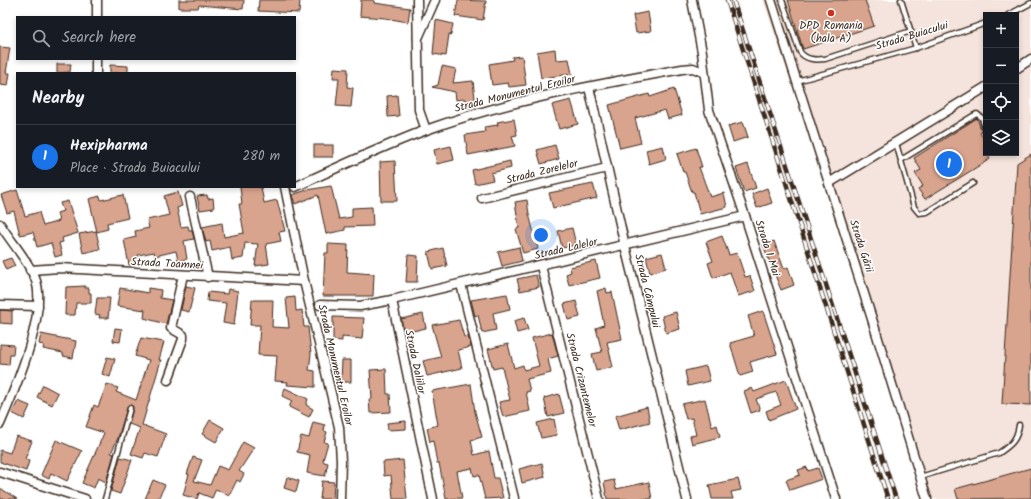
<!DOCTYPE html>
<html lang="en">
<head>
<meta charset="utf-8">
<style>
	body { margin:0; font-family:Kalam,sans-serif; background:#20242c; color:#f1f3f6 }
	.controls { position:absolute; right:12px; top:12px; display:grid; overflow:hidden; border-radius:0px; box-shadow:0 2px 6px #0003 }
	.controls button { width:36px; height:36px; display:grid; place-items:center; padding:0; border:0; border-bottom:1px solid #363941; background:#171b24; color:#f1f3f6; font:20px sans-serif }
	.you { position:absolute; left:541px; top:235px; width:14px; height:14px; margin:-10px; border:3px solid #fff; border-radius:50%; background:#1a73e8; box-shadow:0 0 0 6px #1a73e833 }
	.badge { display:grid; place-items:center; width:26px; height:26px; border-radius:50%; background:#1a73e8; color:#fff; font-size:13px; font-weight:700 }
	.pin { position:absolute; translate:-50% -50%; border:2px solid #fff; box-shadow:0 1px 4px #0006 }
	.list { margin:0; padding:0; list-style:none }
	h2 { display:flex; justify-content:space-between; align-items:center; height:52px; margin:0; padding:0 16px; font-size:17px }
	h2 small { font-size:13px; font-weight:400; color:#9ea1a6 }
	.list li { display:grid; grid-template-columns:26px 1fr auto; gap:12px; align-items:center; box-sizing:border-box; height:64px; padding:0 16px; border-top:1px solid #363941 }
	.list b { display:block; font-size:15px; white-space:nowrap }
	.list p { margin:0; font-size:13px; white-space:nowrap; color:#9ea1a6 }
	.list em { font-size:13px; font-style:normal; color:#9ea1a6 }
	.icon { flex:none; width:22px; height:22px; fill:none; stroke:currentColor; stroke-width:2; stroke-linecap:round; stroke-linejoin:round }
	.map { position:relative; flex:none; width:1031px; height:499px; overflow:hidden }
	.search { position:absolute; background:#171b24; box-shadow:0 2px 6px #0003; left:16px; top:16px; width:280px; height:44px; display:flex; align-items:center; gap:10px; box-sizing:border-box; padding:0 14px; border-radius:0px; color:#9ea1a6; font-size:15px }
	.panel { position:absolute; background:#171b24; box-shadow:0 2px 6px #0003; left:16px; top:72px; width:280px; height:116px; border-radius:0px }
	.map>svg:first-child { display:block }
	.built { fill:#f4e4dd; fill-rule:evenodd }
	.building { fill:#d9a48e; stroke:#3b2a1e }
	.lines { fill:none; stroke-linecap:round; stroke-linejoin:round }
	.service-casing { stroke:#3b2a1e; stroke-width:7 }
	.minor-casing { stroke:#3b2a1e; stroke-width:11 }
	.service { stroke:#fff; stroke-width:4 }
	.minor { stroke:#fff; stroke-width:8 }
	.rail-casing { stroke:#3b2a1e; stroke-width:4.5 }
	.rail { stroke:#fff; stroke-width:3; stroke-dasharray:9; stroke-linecap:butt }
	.poi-dot { fill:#c8321e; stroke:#fff; stroke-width:1.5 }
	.labels { text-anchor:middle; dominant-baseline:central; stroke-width:3; stroke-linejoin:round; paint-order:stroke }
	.poi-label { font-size:11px; fill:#3b2a1e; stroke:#fff }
	.street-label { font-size:11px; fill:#3b2a1e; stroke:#fff }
</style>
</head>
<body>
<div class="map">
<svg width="1031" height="499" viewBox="0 0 1031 499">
	<rect width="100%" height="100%" fill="#fff"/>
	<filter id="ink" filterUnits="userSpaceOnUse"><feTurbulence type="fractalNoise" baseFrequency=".025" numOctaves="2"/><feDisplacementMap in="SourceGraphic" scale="8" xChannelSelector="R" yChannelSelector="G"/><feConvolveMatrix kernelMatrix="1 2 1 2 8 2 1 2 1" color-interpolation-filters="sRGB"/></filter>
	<g filter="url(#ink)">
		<path class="built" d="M763,0H1031V499H932ZM986,15H1016V153H986Z"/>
		<g class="building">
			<path d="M179,0H244L243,9L199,5L198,8H179Z"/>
			<path d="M259,0H300L299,13L258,11Z"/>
			<path d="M361,0H374V3L410,8L408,22L385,18L360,16Z"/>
			<path d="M458,0L486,1L483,20L455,16Z"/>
			<path d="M788,0H865L874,26L803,49Z"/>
			<path d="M648,12L651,31L636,33L633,15Z"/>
			<path d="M436,20L453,24L451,35L449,34L446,56L433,54Z"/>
			<path d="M0,47L10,48L6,73H10L8,86L0,85Z"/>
			<path d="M555,49L556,60L569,59L572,74L541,78L537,52Z"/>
			<path d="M522,56L526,85L509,87L508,83L492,85L489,64L513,60L512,57Z"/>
			<path d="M57,64H71L70,72L57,73Z"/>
			<path d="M110,65L128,66V73H110Z"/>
			<path d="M442,66L456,69L453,83L473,81L476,107L466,108L465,99L456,100L455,92L432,87L438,85Z"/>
			<path d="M334,68L348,69L347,87L353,88L351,107L336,106L339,78H333Z"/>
			<path d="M674,89L682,115L668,119L665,110L635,118L641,143L620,148L609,105L649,94L650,97Z"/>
			<path d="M397,95L399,116L388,117L387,96Z"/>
			<path d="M571,100L578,124L559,129L552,105Z"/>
			<path d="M977,118L982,132L980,133L986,142V153L990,159L925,199L918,189L923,186L915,173L921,170L914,158Z"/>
			<path d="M514,119L517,135L512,136L515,146L468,155L465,135L485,132L484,127L498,125L497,122Z"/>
			<path d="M743,122L748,137L733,142L728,126Z"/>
			<rect x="314" y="145" width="19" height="12"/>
			<path d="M555,145L559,159L541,164L537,150Z"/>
			<path d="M451,146L454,160L437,164L434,150Z"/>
			<path d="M663,146L666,159L649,164L646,150Z"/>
			<path d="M696,148L702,167H699L710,197L724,193L727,207L700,214L694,192H692L685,172H683L677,154Z"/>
			<path d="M1031,154V405L1002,404L1017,163Z"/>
			<path d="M395,161L397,201H381L380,162Z"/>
			<path d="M510,161L511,168L491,173L493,180L475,184L472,170Z"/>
			<path d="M748,164L756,188L744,192L736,168Z"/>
			<path d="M593,184L597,198L553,208L549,193Z"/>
			<path d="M331,186L339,219L352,217V208L372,207L373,226L345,227V230L326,234L318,195L295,204L292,195L307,190Z"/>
			<path d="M240,187H261L264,203L277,200L285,231L279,232L281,241L266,244L269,264L255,266L258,244L245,243L243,258L232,260L230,247L212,251L210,241L206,242L202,227L222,223L224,237L244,233L239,204H242Z"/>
			<path d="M767,188L772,203L757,208L752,194Z"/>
			<path d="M17,190L25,216L39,212L43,226L59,221L57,213L63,211L60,203L68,201L78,233L62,238L63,242L59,243L62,255L55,257L51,243L37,247L33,232L20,235L14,211L7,213L1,195Z"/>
			<path d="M178,192L182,206L177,208L181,227L188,226L189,230H192L194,239L184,241L187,259L178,261L176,251L155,256L154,252L138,255L139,263L129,265L124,240L136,237L135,231L149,228L147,220L169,215L164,196Z"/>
			<path d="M123,195L128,218L107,223L108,229L97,232L89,199L100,196L101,200Z"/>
			<path d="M207,195L208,199L213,198L214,208L200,210L197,196Z"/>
			<path d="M527,200L529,214L538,249L523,253L516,229L519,228L515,202Z"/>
			<path d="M572,228L576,245L562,248L558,231Z"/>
			<path d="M96,231L100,249L83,253L79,234Z"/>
			<path d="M722,236L729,255L737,253L745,277L750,276L755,291L738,296L730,272L713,278L708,263L713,261L706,242Z"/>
			<path d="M774,241L784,269L788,267L794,285L781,290L763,245Z"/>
			<path d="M328,244L348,245L347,272L374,274L373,296H323L325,253H328Z"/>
			<path d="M519,247L522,261L502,266L498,252Z"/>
			<path d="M443,248L447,266L432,269L428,252Z"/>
			<path d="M662,253L666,268L650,273L646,257Z"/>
			<path d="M408,255L418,256L417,282H406Z"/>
			<path d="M11,258L15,266L6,270L2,261Z"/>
			<path d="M596,261L600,278L569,285L566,274L571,272L570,267Z"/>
			<path d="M536,275L539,287L520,291L517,279Z"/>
			<path d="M85,286V288H89V293H91V303H76L75,315H65L66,287Z"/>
			<path d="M186,286L195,288L189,312L181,310Z"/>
			<path d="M120,288L148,293V288L161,290L160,298L172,300L166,324L144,318L145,310L117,306Z"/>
			<path d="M606,288L607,293L612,292L622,339L607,342L613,367L596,371L592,354L602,352L596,328L604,325L597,291Z"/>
			<path d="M228,289L238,291L234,325L223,323L226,303L207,301L208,292L227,294Z"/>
			<path d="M507,294L510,309L493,313L496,330L482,333L478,315L475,316L471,300Z"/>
			<path d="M295,297L296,311L302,310L304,327H308L311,354L309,370L315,371V387L287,385L288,382L275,381L277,356L258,355L260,325H250L252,300H273L272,327L289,328L286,298Z"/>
			<path d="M97,298H110L108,318H99L100,315L95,314Z"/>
			<path d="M576,301L580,317L568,320L564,304Z"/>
			<path d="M0,310L12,311V324L0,323Z"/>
			<path d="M763,311L777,354L750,362L753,372L740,376L730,343L754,336L748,316Z"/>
			<path d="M676,312L680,329L666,333L662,316Z"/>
			<path d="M423,314L426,328L404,333L401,319Z"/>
			<path d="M333,317L364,318L362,339L342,337V341L333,340Z"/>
			<path d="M524,318L528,330L517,333L514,321Z"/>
			<path d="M459,320L464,337L468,336L471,347L458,350L462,368L427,376L423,361L441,357L432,325Z"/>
			<path d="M115,328L122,329L120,342L113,341Z"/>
			<path d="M552,333L558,356L548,359L551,373L527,379L530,391L526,392L530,411L503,417L499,402L510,400L502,367L493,369L488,349L508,344L514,368L523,365L524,370L539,366L532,338Z"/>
			<path d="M41,334L76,341L73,358L63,356V353L43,349L44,345L39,344Z"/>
			<path d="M141,338L164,342L159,360H161L142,425L166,434L158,457L145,453L143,458L131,454L140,428L129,424L133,408L131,405H128L118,438L111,453L114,454L106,482L98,478L94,488L82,483L104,433L86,427L94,405L98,407L107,384L118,388L116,392L136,400L149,360L135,356Z"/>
			<path d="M0,344L14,345L13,355H10L9,365L0,364Z"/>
			<path d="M107,357L115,359L110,377L102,374Z"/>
			<path d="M342,360H351V382H341Z"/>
			<path d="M706,366L710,381L688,386L685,371Z"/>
			<path d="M386,369L387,394H390L391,412L370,413L369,399H372L370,370Z"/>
			<path d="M786,380L796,409L769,420L766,411L781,405L776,392L756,399L760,410L751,413L744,391L752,388L754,392Z"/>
			<path d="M471,384L475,412L482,437L471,440L474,455L489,451L494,478H498L503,498L485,499L479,475L474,476L472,468L457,471L462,498L446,499L439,463H437L433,441L430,442L427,428L438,425L432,391Z"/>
			<path d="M43,385L58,393L52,405L37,397Z"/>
			<path d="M285,388L308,399L306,405L313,409L309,417L289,407L292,401L282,396Z"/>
			<path d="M559,394L564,413L548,417L544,398Z"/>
			<path d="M705,399L712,427L717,425L720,437L692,444L690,436L696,435L692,418L686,419L682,404Z"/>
			<path d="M18,401L30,406L24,419L12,413Z"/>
			<path d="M647,407L650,422L619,430L615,416Z"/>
			<path d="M554,419L557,435L541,438L537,423Z"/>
			<path d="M210,420L224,428L216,442L202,434Z"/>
			<path d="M406,421V429L388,430L387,423Z"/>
			<path d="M313,422L325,425L324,431L327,432L324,442L328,443L323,460L324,462L328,463L325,476L307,473L310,455L297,452L301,436L309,438Z"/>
			<path d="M16,436L32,441L25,459L29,461L26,471L0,462V450L10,453Z"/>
			<path d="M56,440L82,451L67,481L51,473L49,479L41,475Z"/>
			<path d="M243,442L254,448L239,471L244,474L240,482L237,480L229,496L216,489L212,498L199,493L197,499L183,495L189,474H187L193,457L202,460L194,481L210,485L218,466L228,470Z"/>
			<path d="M120,457L132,460L120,494L111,491Z"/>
			<path d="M403,460L407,499H393L391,475L384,476L383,462Z"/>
			<path d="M542,463L545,477L522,483L519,469Z"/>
			<path d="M807,467L808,471L818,468L822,479L790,490L786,480L800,475L798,470Z"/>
			<path d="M1031,468V498L958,499L955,489Z"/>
			<path d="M287,477L299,481L296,492L284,488Z"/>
			<path d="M738,479L741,490L731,492L733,499H712L709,485Z"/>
			<path d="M153,480L165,485L158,499H145Z"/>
			<path d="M614,480L616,489L649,482L652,499H607L604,482Z"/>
			<path d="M322,481L334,482L333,499H320Z"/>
			<path d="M0,488L17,499H0Z"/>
		</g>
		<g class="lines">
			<g class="service-casing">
				<g id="service">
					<path d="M782,0L800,52C806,60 815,60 825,59L911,31"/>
					<path d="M901,0L916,48"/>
					<path d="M1008,15L1031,3"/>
					<path d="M797,81L916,48L986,23"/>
					<path d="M896,143L914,207L919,213L927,212L973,183"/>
					<path d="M901,160L973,116L977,114L982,118L986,132"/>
					<path d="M920,477L999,453C1011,445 1017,440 1019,425"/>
					<path d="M105,499L130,408"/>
				</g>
			</g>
			<g class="minor-casing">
				<g id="minor">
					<path d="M417,0L419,110L426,130"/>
					<path d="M692,0L702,52L709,110L745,216L836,499"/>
					<path d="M771,0L872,319L927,499"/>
					<path d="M97,17V0"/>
					<path d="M418,38L435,0"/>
					<path d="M1016,69L1031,59"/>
					<path d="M96,73V59"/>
					<path d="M589,87L625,246L687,499"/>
					<path d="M829,183L986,87"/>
					<path d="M285,187L304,281L339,427L341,461L340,499"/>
					<path d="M295,187C338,167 381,147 426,130C508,100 596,85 682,69L693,68L703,72"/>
					<path d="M190,197L208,277"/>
					<path d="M482,198L607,168"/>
					<path d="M0,224C11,242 27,259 35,278C49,312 14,391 0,424"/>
					<path d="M541,266L599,499"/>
					<path d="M30,270L60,268L304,281"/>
					<path d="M461,284L514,498"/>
					<path d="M392,300L745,216"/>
					<path d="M0,305L38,306"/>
					<path d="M320,305L360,306L392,300L433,499"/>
					<path d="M168,380L183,339V335L171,328L183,275"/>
					<path d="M0,472L85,499"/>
				</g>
			</g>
			<use href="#service" class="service"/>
			<use href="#minor" class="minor"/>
			<g class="rail-casing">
				<g id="rail">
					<path d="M727,0L888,499"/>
					<path d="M733,0L896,499"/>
				</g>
			</g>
			<use href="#rail" class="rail"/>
		</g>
	</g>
	<circle class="poi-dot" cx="831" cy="13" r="4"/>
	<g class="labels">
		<g class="poi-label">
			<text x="831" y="26">DPD Romania<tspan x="831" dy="13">(hala A)</tspan></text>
		</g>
		<g class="street-label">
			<text transform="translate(912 36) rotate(-17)">Strada Buiacului</text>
			<text transform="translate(515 94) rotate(-14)">Strada Monumentul Eroilor</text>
			<text transform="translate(542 172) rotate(-14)">Strada Zorelelor</text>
			<text transform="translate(861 246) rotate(72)">Strada Gării</text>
			<text transform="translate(767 248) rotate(72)">Strada 1 Mai</text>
			<text transform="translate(566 249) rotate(-13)">Strada Lalelor</text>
			<text transform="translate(167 264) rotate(3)">Strada Toamnei</text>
			<text transform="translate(647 291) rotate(76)">Strada Câmpului</text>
			<text transform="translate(415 362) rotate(78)">Strada Daliilor</text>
			<text transform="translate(335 365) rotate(77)">Strada Monumentul Eroilor</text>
			<text transform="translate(581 380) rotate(76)">Strada Crizantemelor</text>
		</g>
	</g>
</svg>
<div class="controls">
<button>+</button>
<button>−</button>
<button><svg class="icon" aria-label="locate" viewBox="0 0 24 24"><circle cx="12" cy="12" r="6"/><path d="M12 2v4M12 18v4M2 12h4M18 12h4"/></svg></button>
<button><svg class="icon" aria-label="layers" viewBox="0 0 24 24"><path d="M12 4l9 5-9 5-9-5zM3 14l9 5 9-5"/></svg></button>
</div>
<div class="you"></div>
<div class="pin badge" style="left:949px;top:164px">1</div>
<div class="search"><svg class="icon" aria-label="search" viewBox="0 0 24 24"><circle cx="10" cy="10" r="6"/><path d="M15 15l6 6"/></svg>Search here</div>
<section class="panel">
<h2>Nearby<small></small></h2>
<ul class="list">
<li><span class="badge">1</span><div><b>Hexipharma</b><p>Place · Strada Buiacului</p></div><em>280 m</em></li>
</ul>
</section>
</div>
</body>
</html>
